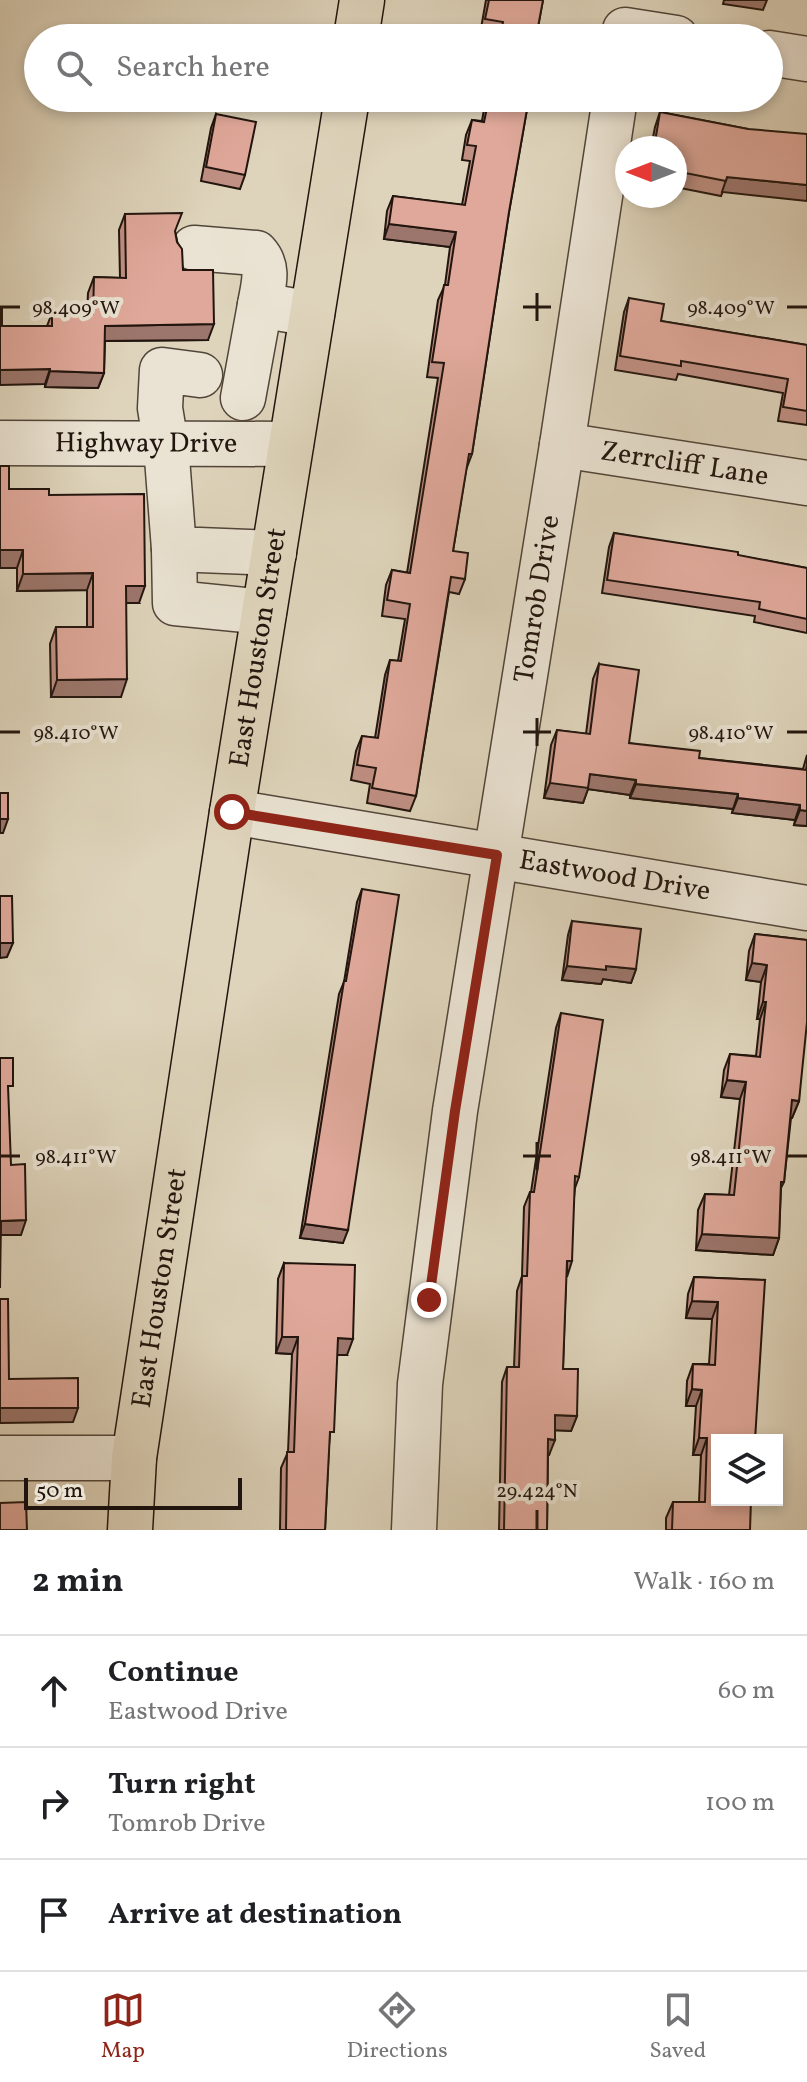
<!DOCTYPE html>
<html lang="en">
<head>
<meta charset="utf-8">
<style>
	body { margin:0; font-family:Vollkorn,serif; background:#f6f6f6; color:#202124 }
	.controls { position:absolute; right:24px; bottom:24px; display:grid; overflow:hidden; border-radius:0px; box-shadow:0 4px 12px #0003 }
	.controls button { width:72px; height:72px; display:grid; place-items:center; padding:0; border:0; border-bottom:2px solid #e0e0e0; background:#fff; color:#202124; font:40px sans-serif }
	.compass { position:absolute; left:615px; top:136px; width:72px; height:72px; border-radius:50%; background:#fff; box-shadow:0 4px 12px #0003; rotate:270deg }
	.scale { position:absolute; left:24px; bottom:20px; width:218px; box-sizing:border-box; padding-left:8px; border:4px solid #22150e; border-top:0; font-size:22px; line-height:28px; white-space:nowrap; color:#22150e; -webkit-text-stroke:6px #eae3d3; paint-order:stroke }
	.stop { position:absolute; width:24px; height:24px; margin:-18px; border:6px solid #8f2418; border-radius:50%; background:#fff }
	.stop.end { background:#8f2418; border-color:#fff; box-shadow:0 2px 8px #0008 }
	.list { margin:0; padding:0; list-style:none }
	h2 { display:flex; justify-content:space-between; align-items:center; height:104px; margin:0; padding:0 32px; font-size:34px }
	h2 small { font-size:26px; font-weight:400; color:#757577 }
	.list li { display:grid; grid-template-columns:52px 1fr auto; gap:24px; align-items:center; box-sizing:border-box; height:112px; padding:0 32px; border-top:2px solid #e0e0e0 }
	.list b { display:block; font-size:30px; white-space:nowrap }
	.list p { margin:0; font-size:26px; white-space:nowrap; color:#757577 }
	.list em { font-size:26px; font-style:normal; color:#757577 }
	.icon { flex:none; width:44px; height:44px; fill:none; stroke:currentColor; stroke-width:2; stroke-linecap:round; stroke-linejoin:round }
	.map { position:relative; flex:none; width:807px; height:1530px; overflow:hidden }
	.search { position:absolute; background:#fff; box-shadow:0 4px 12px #0003; left:24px; right:24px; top:24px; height:88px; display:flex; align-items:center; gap:20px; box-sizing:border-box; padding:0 28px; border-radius:44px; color:#757577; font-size:30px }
	.sheet { height:440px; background:#fff }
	nav { display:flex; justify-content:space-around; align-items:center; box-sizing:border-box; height:112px; border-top:2px solid #e0e0e0; background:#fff; font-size:22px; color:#757577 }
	nav a { display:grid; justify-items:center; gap:4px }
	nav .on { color:#8f2418 }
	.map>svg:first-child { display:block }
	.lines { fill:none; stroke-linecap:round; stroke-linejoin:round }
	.minor-casing { stroke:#514539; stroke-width:47 }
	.major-casing { stroke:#22150e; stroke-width:47 }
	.minor { stroke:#eae3d3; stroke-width:44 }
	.major { stroke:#ded4bb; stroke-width:44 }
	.wall { fill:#c09084; stroke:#22150e; stroke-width:2 }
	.shaded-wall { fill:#9c766c; stroke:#22150e; stroke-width:2 }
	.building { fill:#dfa89a; stroke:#22150e; stroke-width:2 }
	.route { stroke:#8f2418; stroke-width:10 }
	.ticks { fill:none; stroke:#22150e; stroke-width:3 }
	.labels { text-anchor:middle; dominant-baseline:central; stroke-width:8; stroke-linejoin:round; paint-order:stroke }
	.street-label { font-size:28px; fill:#22150e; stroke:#eae3d3 }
	.ticks-label { font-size:20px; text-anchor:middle; fill:#22150e; stroke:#eae3d3; stroke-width:8; stroke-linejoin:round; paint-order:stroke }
</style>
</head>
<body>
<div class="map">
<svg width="807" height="1530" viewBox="0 0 807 1530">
	<rect width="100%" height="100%" fill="#ded4bb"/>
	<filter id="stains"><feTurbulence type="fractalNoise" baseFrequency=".0025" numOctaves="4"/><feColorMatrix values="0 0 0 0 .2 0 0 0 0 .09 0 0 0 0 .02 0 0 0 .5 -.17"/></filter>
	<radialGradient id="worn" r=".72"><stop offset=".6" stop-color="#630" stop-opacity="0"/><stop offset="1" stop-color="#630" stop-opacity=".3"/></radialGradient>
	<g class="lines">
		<g class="minor-casing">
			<g id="minor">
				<path d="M625,30L676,38"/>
				<path d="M769,53L807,59"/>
				<path d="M194,248L256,253C270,268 263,286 260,305L312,314"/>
				<path d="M200,375L162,370L160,408L166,445L174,549L274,553"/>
				<path d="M243,398L260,305"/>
				<path id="s1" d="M0,443L291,444"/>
				<path id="s2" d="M562,445L807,483"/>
				<path d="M174,549L175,603L264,612"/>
				<path id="s3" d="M232,812L807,908"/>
				<path d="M0,1458H134"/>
				<path id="s4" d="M414,1530L420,1384L455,1111L562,445L615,98"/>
			</g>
		</g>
		<g class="major-casing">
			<g id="major">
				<path d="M356,38L362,0"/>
				<path id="s5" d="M130,1530L134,1458L232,812L347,98"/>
			</g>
		</g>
		<use href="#minor" class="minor"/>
		<use href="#major" class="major"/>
	</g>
	<g class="wall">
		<path d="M486,0H543L536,38H497V37L480,34Z"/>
		<path d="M486,98H529L509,212L472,454L466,470L453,551L465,579L459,594L449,592L416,796L410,811L367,803L370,784L351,780L356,751L362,736L375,738L385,675L390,660L398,661L405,619L382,616L386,585L392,570L407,573L438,378L427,377L438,300L445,285L450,247L384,239L387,211L393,196L462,205L470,161L462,160L466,135L472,120L482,121Z"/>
		<path d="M660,112L748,129L721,196L675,187V148H651L655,127Z"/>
		<path d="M216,114L245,175L240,189L201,181L211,128Z"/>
		<path d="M125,214L175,231L183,270L208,340L105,341L104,373L98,388L45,387V384L2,326H47L52,313L87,314L88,293L94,277L120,278L119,230Z"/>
		<path d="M629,298L661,321L807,345V425L778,421L783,393L678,374L676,380L615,370L624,312Z"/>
		<path d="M9,489L49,495L139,603H126L121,697H51L50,644L56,627H87V590L17,591V568H0Z"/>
		<path d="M614,533L807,568V633L754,622L755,616L602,593L609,547Z"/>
		<path d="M599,664L629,743L699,758L803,769L807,755V826L794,825L795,820L732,813L733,809L630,798V795L588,789L583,803L544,798L551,745L557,730L586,734L593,679Z"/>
		<path d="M362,889L343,1243L300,1238L339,994L344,982L357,902Z"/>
		<path d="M572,921L636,969L631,983L603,979L601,984L562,980L568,935Z"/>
		<path d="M755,934L807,940L799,1101L792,1118H791L784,1182L781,1188L779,1238L773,1255L696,1250L698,1210L705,1194L729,1195L740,1099L721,1097L724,1070L730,1054L756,1056L760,1019H757L761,982L746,980L749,951Z"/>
		<path d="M561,1013L579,1177L575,1188L566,1277L563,1369L577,1416L571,1431L555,1430L549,1455H548L547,1530H499L502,1382L507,1367H514L517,1291L522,1276L524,1207L530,1192H531L556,1028Z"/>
		<path d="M284,1263L347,1355H337L329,1445L325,1530H280L281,1468L288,1452L292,1354L276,1353L278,1279Z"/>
		<path d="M694,1277L765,1280L717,1440L750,1530H666V1518L673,1502H699L701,1455H693L696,1406H686L687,1381L693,1364H709L712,1319L686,1318L688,1294Z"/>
	</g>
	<g class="shaded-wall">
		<path d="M724,0H767L763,10L723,4Z"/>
		<path d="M727,177L807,185V201L722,192Z"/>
		<path d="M389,224L456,232L450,247L384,239Z"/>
		<path d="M214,324L208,340L99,341L105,326Z"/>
		<path d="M50,369L45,384L0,385V370Z"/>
		<path d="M50,371L104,373L98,388L45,387Z"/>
		<path d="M0,550H23L17,568H0Z"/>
		<path d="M93,573L87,590L17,591L23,574Z"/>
		<path d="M126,586H145L139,603H120Z"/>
		<path d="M127,679L121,697H51L57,680Z"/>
		<path d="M590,774L636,780L630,795L588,789L583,803L544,798L550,783Z"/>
		<path d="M636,784L738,794L733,809L630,798Z"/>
		<path d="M738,798L800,805L795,820L732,813Z"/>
		<path d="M800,810L807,811V826L794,825Z"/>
		<path d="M0,819H8L3,833H0Z"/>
		<path d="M0,943H13L7,957L0,958Z"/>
		<path d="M752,963L767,965L761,982L746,980Z"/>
		<path d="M567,966H606L636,969L631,983L603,979L601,984L562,980Z"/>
		<path d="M763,1002H766L760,1019H757Z"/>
		<path d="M727,1080L746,1082L740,1099L721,1097Z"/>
		<path d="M792,1100L799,1101L792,1118L786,1117Z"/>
		<path d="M26,1220L21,1235H0L1,1221Z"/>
		<path d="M305,1224L348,1230L343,1243L300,1238Z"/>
		<path d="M702,1234L779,1238L773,1255L696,1250Z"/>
		<path d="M567,1261H572L567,1277Z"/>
		<path d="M692,1301L718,1302L712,1319L686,1318Z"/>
		<path d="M282,1337H298L292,1354L276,1353Z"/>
		<path d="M338,1338L353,1339L347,1355H332Z"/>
		<path d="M692,1389L702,1390L696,1406H686Z"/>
		<path d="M0,1408H78L73,1422L0,1423Z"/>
		<path d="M555,1415L577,1416L571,1431L550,1430Z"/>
		<path d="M699,1438H707L701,1455H693Z"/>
		<path d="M548,1439L555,1440L549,1455H543Z"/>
	</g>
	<g class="building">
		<path d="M489,0H543L536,38H500L503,22L485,19Z"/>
		<path d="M489,98H529L509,212L472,454H469L453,551L468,553L465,579L451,577L416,796L372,788L376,768L357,765L362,736L378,738L390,660L401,661L410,604L387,600L392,570L410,573L444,363L432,362L444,285H448L456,232L389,224L393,196L465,205L476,146L467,145L472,120L484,122Z"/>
		<path d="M660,112L748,129L807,134V185L727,177L726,181L675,171V148H654Z"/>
		<path d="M216,114L256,122L245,175L206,167Z"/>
		<path d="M182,213L175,231L177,242L182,249L183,270H213L214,324L105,326L104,373L50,371V369L0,370V309H2V326H52V313L93,314L94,277L126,278L125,214Z"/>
		<path d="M629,298L664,304L661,321L807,345V411L783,407L788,379L681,361V366L620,356Z"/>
		<path d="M0,466H9V489H49V495L144,494L145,586H126L127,679L57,680L56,627H93V573L23,574V550H0Z"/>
		<path d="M614,533L738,552V555L807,568V619L759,609L760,602L607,580Z"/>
		<path d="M599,664L639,670L629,743L700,751L699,758L806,770L807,764V811L800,810V805L738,798V794L636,784V780L590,774L588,788L550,783L557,730L590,734Z"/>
		<rect x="0" y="793" width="8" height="26"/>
		<path d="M362,889L399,895L348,1230L305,1224L344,981H346Z"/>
		<path d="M0,896H12L13,943H0Z"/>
		<path d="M572,921L641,929L636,969L606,966V970L567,966Z"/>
		<path d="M755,934L807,940V1022L799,1101L792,1100L784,1182H781L779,1238L702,1234L705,1194L734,1195L746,1082L727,1080L730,1054L760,1057L766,1002H763L767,965L752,963Z"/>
		<path d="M561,1013L603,1020L579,1177L575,1176L572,1261H567L563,1369H578L577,1416L555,1415V1440L548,1439L547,1530H504L507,1367H519L522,1276H527L530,1192H534Z"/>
		<path d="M0,1058H13V1086H8L11,1165L25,1164L26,1220L1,1221L0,1288Z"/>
		<path d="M284,1263L355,1265L353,1339L338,1338L334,1432H330L325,1530H286L287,1452H294L298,1337H282Z"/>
		<path d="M694,1277L765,1280L755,1440H717V1500H751L750,1530H672L673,1502H705L707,1438H699L702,1390L692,1389L693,1364L715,1365L718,1302L692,1301Z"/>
		<path d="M0,1299H8L9,1379L78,1378V1408H0Z"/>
		<path d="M26,1502L27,1530H0V1503Z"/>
	</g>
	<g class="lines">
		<path class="route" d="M232,812L497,855L455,1111L429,1300"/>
	</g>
	<path class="ticks" d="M537,293V321M0,307H20M523,307H551M787,307H807M537,718V746M0,732H20M523,732H551M787,732H807M537,1142V1170M0,1156H20M523,1156H551M787,1156H807M537,1510V1530"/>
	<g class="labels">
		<g class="street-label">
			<text stroke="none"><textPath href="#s1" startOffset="146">Highway Drive</textPath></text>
			<text stroke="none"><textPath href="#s2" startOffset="124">Zerrcliff Lane</textPath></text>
			<text stroke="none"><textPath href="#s4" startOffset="940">Tomrob Drive</textPath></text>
			<text stroke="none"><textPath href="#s5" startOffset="892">East Houston Street</textPath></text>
			<text stroke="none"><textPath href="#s3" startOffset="388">Eastwood Drive</textPath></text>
			<text stroke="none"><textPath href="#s5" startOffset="244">East Houston Street</textPath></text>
		</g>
	</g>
	<g class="ticks-label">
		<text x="731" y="314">98.409°W</text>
		<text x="76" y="314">98.409°W</text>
		<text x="731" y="739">98.410°W</text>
		<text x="76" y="739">98.410°W</text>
		<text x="731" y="1163">98.411°W</text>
		<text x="76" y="1163">98.411°W</text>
		<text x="537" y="1497">29.424°N</text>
	</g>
	<rect width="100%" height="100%" filter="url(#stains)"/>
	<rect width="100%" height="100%" fill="url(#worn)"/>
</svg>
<div class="controls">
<button><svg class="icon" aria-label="layers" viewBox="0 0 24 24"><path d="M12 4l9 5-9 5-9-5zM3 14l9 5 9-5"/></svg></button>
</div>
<svg class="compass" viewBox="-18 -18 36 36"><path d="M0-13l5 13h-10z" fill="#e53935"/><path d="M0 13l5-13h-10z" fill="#757577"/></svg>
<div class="scale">50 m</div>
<div class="stop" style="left:232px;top:812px"></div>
<div class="stop end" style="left:429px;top:1300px"></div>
<div class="search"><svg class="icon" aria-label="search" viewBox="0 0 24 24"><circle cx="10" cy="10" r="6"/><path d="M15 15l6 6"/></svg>Search here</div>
</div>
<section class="sheet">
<h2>2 min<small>Walk · 160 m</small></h2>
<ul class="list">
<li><svg class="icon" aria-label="ahead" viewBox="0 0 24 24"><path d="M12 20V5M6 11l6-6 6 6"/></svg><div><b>Continue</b><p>Eastwood Drive</p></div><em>60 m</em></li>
<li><svg class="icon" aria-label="right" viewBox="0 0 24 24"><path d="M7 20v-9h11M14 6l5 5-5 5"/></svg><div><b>Turn right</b><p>Tomrob Drive</p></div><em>100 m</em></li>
<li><svg class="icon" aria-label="arrive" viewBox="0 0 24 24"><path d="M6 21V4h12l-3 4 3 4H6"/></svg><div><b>Arrive at destination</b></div></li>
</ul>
</section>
<nav>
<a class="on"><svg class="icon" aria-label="map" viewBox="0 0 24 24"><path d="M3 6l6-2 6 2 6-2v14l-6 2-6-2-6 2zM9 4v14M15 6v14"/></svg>Map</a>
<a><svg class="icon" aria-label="directions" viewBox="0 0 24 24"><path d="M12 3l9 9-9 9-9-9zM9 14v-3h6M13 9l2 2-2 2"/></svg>Directions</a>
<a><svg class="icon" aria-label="saved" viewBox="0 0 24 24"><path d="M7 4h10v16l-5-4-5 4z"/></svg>Saved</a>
</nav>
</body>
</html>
